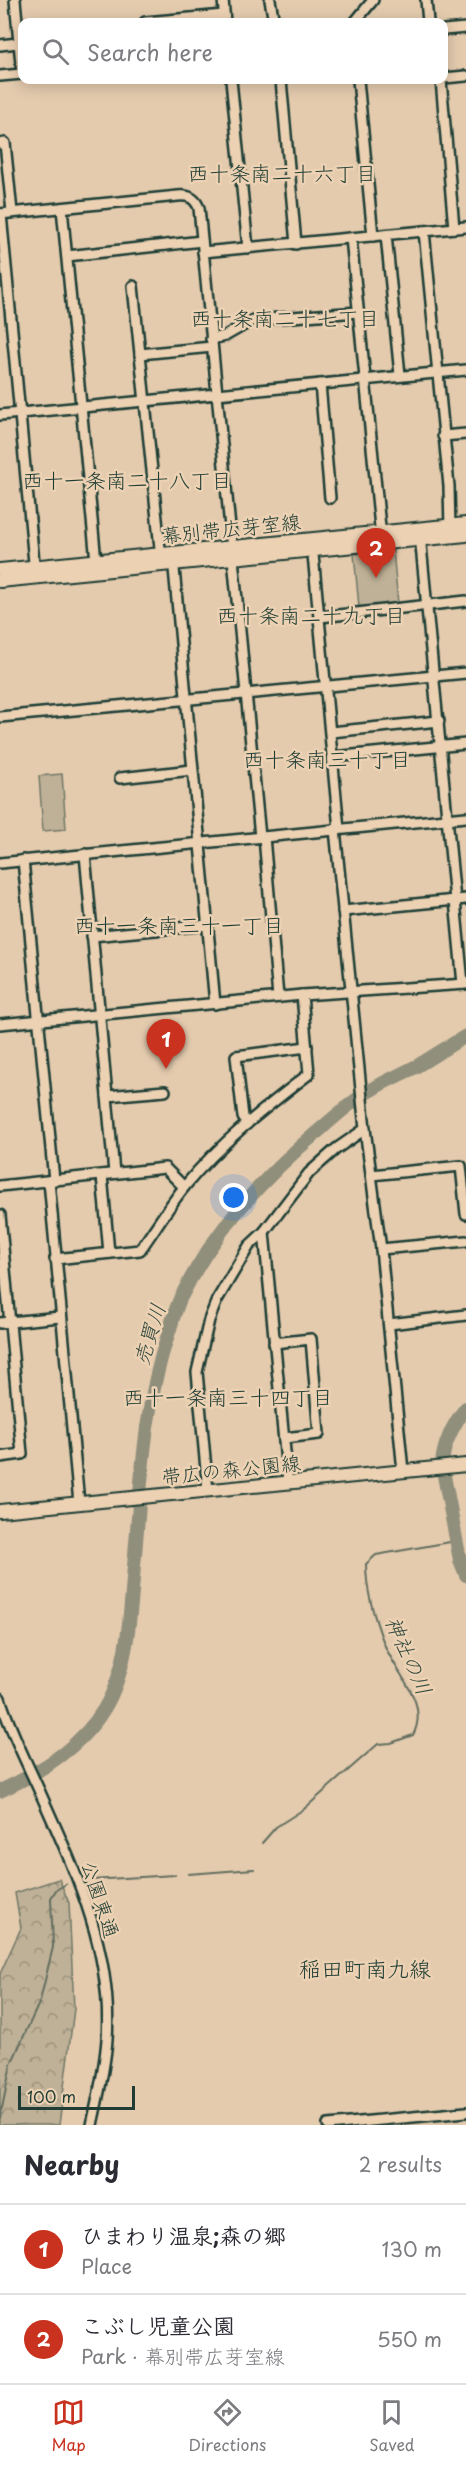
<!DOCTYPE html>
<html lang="en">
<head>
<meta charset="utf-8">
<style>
	body { margin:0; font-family:"Playpen Sans","Klee One",sans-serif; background:#f7f7f7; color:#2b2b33 }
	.scale { position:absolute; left:18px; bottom:15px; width:117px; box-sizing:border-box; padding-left:6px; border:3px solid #1f3d34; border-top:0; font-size:16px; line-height:21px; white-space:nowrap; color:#1f3d34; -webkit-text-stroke:4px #ecd1b3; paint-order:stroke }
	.you { position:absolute; left:234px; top:1198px; width:21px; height:21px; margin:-15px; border:4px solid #fff; border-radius:50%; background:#1a73e8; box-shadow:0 0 0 9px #1a73e833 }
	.badge { display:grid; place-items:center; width:39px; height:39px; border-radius:50%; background:#c8321e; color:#fff; font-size:20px; font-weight:700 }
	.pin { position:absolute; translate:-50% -50px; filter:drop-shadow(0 2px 3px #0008) }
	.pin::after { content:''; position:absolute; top:32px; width:21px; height:18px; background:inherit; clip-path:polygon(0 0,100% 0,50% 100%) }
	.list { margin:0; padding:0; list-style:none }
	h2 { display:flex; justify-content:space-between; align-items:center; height:78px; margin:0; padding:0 24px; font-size:26px }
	h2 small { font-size:20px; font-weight:400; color:#7c7c81 }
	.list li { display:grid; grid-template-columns:39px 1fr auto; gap:18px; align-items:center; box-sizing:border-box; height:90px; padding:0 24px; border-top:2px solid #e1e1e2 }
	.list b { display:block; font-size:22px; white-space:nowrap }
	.list p { margin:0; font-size:20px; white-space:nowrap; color:#7c7c81 }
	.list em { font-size:20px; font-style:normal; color:#7c7c81 }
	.icon { flex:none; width:33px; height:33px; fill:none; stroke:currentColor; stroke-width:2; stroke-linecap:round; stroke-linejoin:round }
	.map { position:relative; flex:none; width:466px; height:2125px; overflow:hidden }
	.search { position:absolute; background:#fff; box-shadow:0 3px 15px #0003; left:18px; right:18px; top:18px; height:66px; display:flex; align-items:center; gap:15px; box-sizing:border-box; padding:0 21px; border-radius:12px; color:#7c7c81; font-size:22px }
	.sheet { height:258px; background:#fff }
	nav { display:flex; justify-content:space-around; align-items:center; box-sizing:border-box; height:84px; border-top:2px solid #e1e1e2; background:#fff; font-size:16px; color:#7c7c81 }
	nav a { display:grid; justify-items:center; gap:3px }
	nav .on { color:#c8321e }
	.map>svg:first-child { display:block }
	.green { fill:#bfb197; stroke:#6f7766; stroke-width:1.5 }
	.forest { fill:url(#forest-crowns); stroke:#6f7766; stroke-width:1.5 }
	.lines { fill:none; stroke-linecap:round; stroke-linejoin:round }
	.stream { stroke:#636e5f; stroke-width:2 }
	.river { stroke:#908f7b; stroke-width:14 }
	.minor-casing { stroke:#1f3d34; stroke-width:14 }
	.major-casing { stroke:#1f3d34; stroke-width:16 }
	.minor { stroke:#ecd1b3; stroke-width:9 }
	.major { stroke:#ecd1b3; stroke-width:12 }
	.labels { text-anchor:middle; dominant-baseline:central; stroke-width:5; stroke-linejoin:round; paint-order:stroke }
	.street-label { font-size:20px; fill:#1f3d34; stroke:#ecd1b3 }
	.neighbourhood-label { font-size:21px; fill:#1f3d34; stroke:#ecd1b3 }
	.water-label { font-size:21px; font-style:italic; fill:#30493f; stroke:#ecd1b3 }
	.quarter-label { font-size:22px; fill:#1f3d34; stroke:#ecd1b3 }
</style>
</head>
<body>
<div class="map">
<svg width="466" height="2125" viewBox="0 0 466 2125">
	<defs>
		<pattern id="forest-crowns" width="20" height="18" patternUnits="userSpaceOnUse" patternTransform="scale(1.5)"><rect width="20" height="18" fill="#bfb197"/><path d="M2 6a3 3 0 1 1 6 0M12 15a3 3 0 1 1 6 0" fill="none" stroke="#9b917c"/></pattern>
	</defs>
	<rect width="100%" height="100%" fill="#e4cbae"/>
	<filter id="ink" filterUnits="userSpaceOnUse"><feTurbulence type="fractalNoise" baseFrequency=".0167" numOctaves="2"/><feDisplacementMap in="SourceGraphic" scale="12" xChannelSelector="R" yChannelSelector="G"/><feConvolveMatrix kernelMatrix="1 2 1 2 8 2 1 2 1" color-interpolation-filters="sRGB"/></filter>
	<g filter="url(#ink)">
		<g class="green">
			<path d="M393,550L398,603L359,607L354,554Z"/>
			<path d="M62,774L66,829L43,831L39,776Z"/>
		</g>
		<path class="forest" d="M59,1879L69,1903L74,2009L59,2125H0V1974L21,1928L15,1893Z"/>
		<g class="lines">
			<g class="stream">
				<path d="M262,1843L276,1827L304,1809L378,1744L391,1743L413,1735C430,1703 397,1675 385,1646C375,1621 366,1591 366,1564L376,1555L456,1541"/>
				<path d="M188,1874L254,1869"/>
				<path d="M90,1880L175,1875"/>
				<path d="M0,2118L11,2064L40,2001L53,1947L51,1898L56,1890L66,1884"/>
			</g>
			<g class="river">
				<path d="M466,1408C453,1424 443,1445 442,1465L460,1560L466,1575"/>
				<path d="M0,1791C39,1773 81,1747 104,1709C129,1668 130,1613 134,1566C141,1489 143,1409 168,1335C172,1323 175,1310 180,1299C213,1231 264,1176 322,1128C337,1115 353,1100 371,1090C385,1081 402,1074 417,1066C434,1056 450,1045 466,1036"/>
			</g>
			<g class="minor-casing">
				<g id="minor">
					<path d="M15,0L22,74"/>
					<path d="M223,0L225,22"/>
					<path d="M270,0L274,22"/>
					<path d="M426,0L428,22"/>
					<path d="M145,22L224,15"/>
					<path d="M355,22L373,0"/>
					<path d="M444,30L466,28"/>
					<path d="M0,45L18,43"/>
					<path d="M0,76L22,74"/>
					<path d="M444,78L466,76"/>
					<path d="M231,80L248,248"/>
					<path d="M281,80L296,244"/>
					<path d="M358,80L373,236"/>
					<path d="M441,80L454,228"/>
					<path d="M0,144L5,143L12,212"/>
					<path d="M62,208L96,561"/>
					<path d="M0,214L178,196C189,195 195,198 199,208L260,837"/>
					<path d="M1,214L35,573"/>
					<path d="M424,231L449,486L450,530"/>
					<path d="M386,235L400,375"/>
					<path d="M351,238L381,537"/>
					<path d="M203,252L466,227"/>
					<path d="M67,256L202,241"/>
					<path d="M133,286L161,558"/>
					<path d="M211,339L225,336L253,320L358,312"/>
					<path d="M140,354L212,347"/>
					<path d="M320,384L330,498"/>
					<path d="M0,415L466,370"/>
					<path d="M443,436L466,434"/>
					<path d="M420,535L463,984"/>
					<path d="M312,544L339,829"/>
					<path d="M173,558L215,1004"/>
					<path d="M320,617L466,601"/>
					<path d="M0,717L466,673"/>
					<path d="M331,732L439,721"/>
					<path d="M333,757L466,744"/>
					<path d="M120,778L192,770"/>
					<path d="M335,829L365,1129L381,1249L403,1471"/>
					<path d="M264,837L278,997"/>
					<path d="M85,854L114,1173"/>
					<path d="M23,860L54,1180"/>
					<path d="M0,863L466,817"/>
					<path d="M343,911L466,899"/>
					<path d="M92,936L208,925"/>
					<path d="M0,1024L302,995L466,984"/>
					<path d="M107,1096L165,1091"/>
					<path d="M247,1124L243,1117L236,1056L307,1047"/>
					<path d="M102,1175L109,1253"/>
					<path d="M371,1175L461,1166L466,1214"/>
					<path d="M49,1181L79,1503"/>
					<path d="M0,1186L165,1168L184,1187"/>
					<path d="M0,1215L22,1454L0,1457"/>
					<path d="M264,1232L288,1483"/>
					<path d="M381,1249L466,1241"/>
					<path d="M55,1259L140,1250C155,1229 169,1206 185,1186C220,1143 266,1107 309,1074L302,995"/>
					<path d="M0,1323L60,1317"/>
					<path d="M389,1324L466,1315"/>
					<path d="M274,1343L311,1339L319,1434L284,1438"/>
					<path d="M208,1491L197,1372L209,1320L217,1300L249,1246L264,1232L309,1173L336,1149L365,1129"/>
					<path d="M0,1698C11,1733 28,1765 43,1799C77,1875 113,1953 107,2039C105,2068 98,2097 92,2125"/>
					<path d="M328,2125L466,2112"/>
				</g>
			</g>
			<g class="major-casing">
				<g id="major">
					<path d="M0,570L466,524"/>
					<path d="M0,581L466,535"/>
					<path d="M0,1511L466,1465"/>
				</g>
			</g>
			<use href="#minor" class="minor"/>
			<use href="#major" class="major"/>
		</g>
	</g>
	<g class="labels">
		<g class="street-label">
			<text transform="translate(231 528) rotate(-6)">幕別帯広芽室線</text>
			<text transform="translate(231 1469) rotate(-6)">帯広の森公園線</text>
			<text transform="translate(101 1899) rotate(72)">公園東通</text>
		</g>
		<g class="neighbourhood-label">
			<text x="282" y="172">西十条南二十六丁目</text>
			<text x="285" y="317">西十条南二十七丁目</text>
			<text x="127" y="479">西十一条南二十八丁目</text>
			<text x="311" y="614">西十条南二十九丁目</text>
			<text x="327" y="758">西十条南三十丁目</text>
			<text x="179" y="924">西十一条南三十一丁目</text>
			<text x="228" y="1396">西十一条南三十四丁目</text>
		</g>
		<g class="water-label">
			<text transform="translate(148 1334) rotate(-73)">売買川</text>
			<text transform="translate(410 1655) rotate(66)">神社の川</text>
		</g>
		<g class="quarter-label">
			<text x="365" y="1967">稲田町南九線</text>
		</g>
	</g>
</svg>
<div class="scale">100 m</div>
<div class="you"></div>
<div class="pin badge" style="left:166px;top:1069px">1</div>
<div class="pin badge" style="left:376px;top:578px">2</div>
<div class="search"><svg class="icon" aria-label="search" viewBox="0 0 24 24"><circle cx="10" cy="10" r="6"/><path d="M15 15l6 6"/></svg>Search here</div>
</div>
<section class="sheet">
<h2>Nearby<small>2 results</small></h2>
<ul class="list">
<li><span class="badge">1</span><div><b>ひまわり温泉;森の郷</b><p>Place</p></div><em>130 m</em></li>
<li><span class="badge">2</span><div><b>こぶし児童公園</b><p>Park · 幕別帯広芽室線</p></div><em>550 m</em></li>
</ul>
</section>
<nav>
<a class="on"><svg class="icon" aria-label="map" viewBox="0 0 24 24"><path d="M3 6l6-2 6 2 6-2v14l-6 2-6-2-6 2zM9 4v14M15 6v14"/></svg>Map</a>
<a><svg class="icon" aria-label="directions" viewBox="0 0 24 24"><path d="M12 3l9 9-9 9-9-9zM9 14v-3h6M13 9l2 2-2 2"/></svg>Directions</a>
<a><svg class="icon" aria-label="saved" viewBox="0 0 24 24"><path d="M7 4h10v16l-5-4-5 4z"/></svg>Saved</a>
</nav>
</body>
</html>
